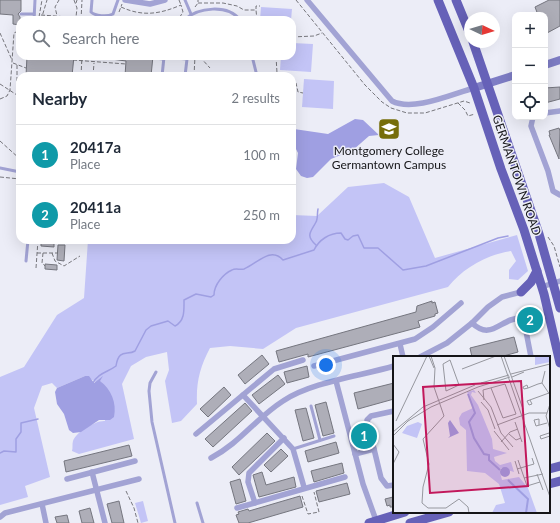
<!DOCTYPE html>
<html lang="en">
<head>
<meta charset="utf-8">
<style>
	body { margin:0; font-family:Lato,sans-serif; background:#f2f2f3; color:#1f2937 }
	.controls { position:absolute; right:12px; top:12px; display:grid; overflow:hidden; border-radius:8px; box-shadow:0 4px 16px #0002 }
	.controls button { width:36px; height:36px; display:grid; place-items:center; padding:0; border:0; border-bottom:1px solid #e0e1e3; background:#fff; color:#1f2937; font:20px sans-serif }
	.compass { position:absolute; left:464px; top:12px; width:36px; height:36px; border-radius:50%; background:#fff; box-shadow:0 4px 16px #0002; rotate:94deg }
	.you { position:absolute; left:326px; top:365px; width:14px; height:14px; margin:-10px; border:3px solid #fff; border-radius:50%; background:#1a73e8; box-shadow:0 0 0 6px #1a73e833 }
	.badge { display:grid; place-items:center; width:26px; height:26px; border-radius:50%; background:#ea580c; color:#fff; font-size:13px; font-weight:700 }
	.pin { position:absolute; translate:-50% -50%; border:2px solid #fff; box-shadow:0 1px 4px #0006 }
	.list { margin:0; padding:0; list-style:none }
	h2 { display:flex; justify-content:space-between; align-items:center; height:52px; margin:0; padding:0 16px; font-size:17px }
	h2 small { font-size:13px; font-weight:400; color:#747a83 }
	.list li { display:grid; grid-template-columns:26px 1fr auto; gap:12px; align-items:center; box-sizing:border-box; height:60px; padding:0 16px; border-top:1px solid #e0e1e3 }
	.list b { display:block; font-size:15px; white-space:nowrap }
	.list p { margin:0; font-size:13px; white-space:nowrap; color:#747a83 }
	.list em { font-size:13px; font-style:normal; color:#747a83 }
	.icon { flex:none; width:22px; height:22px; fill:none; stroke:currentColor; stroke-width:2; stroke-linecap:round; stroke-linejoin:round }
	.map { position:relative; flex:none; width:560px; height:523px; overflow:hidden }
	.search { position:absolute; background:#fff; box-shadow:0 4px 16px #0002; left:16px; top:16px; width:280px; height:44px; display:flex; align-items:center; gap:10px; box-sizing:border-box; padding:0 14px; border-radius:12px; color:#747a83; font-size:15px }
	.panel { position:absolute; background:#fff; box-shadow:0 4px 16px #0002; left:16px; top:72px; width:280px; height:172px; border-radius:12px }
	.map>svg:first-child { display:block }
	.green { fill:#c3c4f6 }
	.water { fill:#9f9fe2 }
	.lines { fill:none; stroke-linecap:round; stroke-linejoin:round }
	.stream { stroke:#9f9fe2; stroke-width:1.5 }
	.building { fill:#aeaeb8; stroke:#75767f }
	.path { stroke:#77777d; stroke-width:1; stroke-dasharray:4 2; stroke-linecap:butt }
	.lane { stroke:#a2a3d4; stroke-width:3 }
	.street { stroke:#a2a3d4; stroke-width:5.5 }
	.secondary { stroke:#7e7dc5; stroke-width:8 }
	.primary { stroke:#6661b8; stroke-width:9 }
	.labels { text-anchor:middle; dominant-baseline:central; stroke-width:3; stroke-linejoin:round; paint-order:stroke }
	.poi-label { font-size:12px; fill:#151518; stroke:#ecedf7 }
	.street-label { font-size:12px; fill:#151518; stroke:#ecedf7 }
	.inset-river { fill:none; stroke:#9f9fe2; stroke-width:2 }
	.inset-road { fill:none; stroke:#96979e; stroke-width:1 }
	.view { fill:#c2185b; fill-opacity:0.15; stroke:#c2185b; stroke-width:2 }
	.inset-edge { fill:none; stroke:#151518; stroke-width:2 }
</style>
</head>
<body>
<div class="map">
<svg width="560" height="523" viewBox="0 0 560 523">
	<rect width="100%" height="100%" fill="#ecedf7"/>
	<g class="green">
		<path d="M261,7L292,9L291,20H260Z"/>
		<path d="M292,43L313,44L311,72L280,70L281,56H292Z"/>
		<path d="M304,79L334,81L333,109L302,107Z"/>
		<path d="M384,183L409,197L435,258L517,235L528,271L518,280L509,279V270L516,261L511,251C488,254 463,268 448,287L296,328L263,349L230,346L210,348C200,367 196,382 197,404L181,421L172,423L165,381L169,370L167,352L146,357L131,366L122,384L134,439L79,454L72,451C73,448 72,444 73,441C76,432 96,420 105,421L102,383L99,381L102,377L96,382L85,376L57,388L52,383L42,386L34,408L50,477L25,486L28,497L0,505V377L24,367L57,315L84,298L88,240H292V215L317,216L348,187Z"/>
		<path d="M143,501L148,521L141,523L135,503Z"/>
	</g>
	<g class="water">
		<path d="M355,119L363,120L379,135L369,136L353,150L331,159L313,177L307,178L301,176L296,169L298,153L292,141V125L294,129L328,134Z"/>
		<path d="M85,376H89L94,383L103,376L100,381C111,389 117,403 114,417L110,420H99L81,432L73,433L69,430L64,414L57,404L55,392L57,388Z"/>
	</g>
	<g class="lines">
		<g class="stream">
			<path d="M316,245C305,235 311,232 316,222C318,219 317,213 318,209"/>
			<path d="M93,383C98,373 108,372 116,366C119,348 127,356 135,351L146,330L151,326L168,321L175,326C185,321 184,310 184,300L196,294L211,297L214,295C214,285 223,274 232,270C235,268 240,270 244,269C257,264 270,246 283,260L314,250C319,240 329,233 341,233L345,239L348,240L353,236L358,235L364,248H378L403,270L426,266L498,238L508,236"/>
			<path d="M0,453L4,451L16,452V439L21,432V423L38,419"/>
		</g>
	</g>
	<g class="building">
		<path d="M0,0H21V11L18,14L20,17V25L13,24V15L0,14Z"/>
		<path d="M549,0H560V26L547,33L545,28V15H538L535,7Z"/>
		<path d="M27,56H74L72,76H26Z"/>
		<path d="M111,56H153L151,76H125L126,61L111,59Z"/>
		<path d="M560,87V99L545,103V88Z"/>
		<path d="M559,128L560,131L559,159L549,135H550L549,131Z"/>
		<path d="M41,240H54V247L41,246Z"/>
		<path d="M58,245H65L64,261L57,260Z"/>
		<path d="M45,264L57,265V270L45,269Z"/>
		<path d="M432,301V303L435,302L438,313L435,314V316L418,321L420,327L308,357V354L279,362L276,351L416,312L417,306Z"/>
		<path d="M531,312L534,328L530,329L526,313Z"/>
		<path d="M514,337L518,352L500,357H472L470,348Z"/>
		<path d="M262,355L269,364L245,384L238,375Z"/>
		<path d="M307,366L309,377L287,383L284,372Z"/>
		<path d="M278,375L285,384L259,404L252,395Z"/>
		<path d="M394,383V399L358,409L354,393Z"/>
		<path d="M224,387L231,395L208,417L200,409Z"/>
		<path d="M326,402L334,433L323,436L315,405Z"/>
		<path d="M245,403L252,411L213,447L205,439Z"/>
		<path d="M306,408L314,438L303,441L295,410Z"/>
		<path d="M364,428L368,443L363,445L359,429Z"/>
		<path d="M267,433L275,441L239,475L232,467Z"/>
		<path d="M336,442L339,453L308,462L305,451Z"/>
		<path d="M129,445L132,456L66,472L64,461Z"/>
		<path d="M281,449L288,456L271,472L264,465Z"/>
		<path d="M342,463L344,473L314,482L311,471Z"/>
		<path d="M262,472L266,485L294,477L296,487L259,497L253,475Z"/>
		<path d="M240,479L246,501L236,504L230,482Z"/>
		<path d="M347,483L350,494L319,502L316,491Z"/>
		<path d="M300,496L303,507L248,523H239L236,515L239,514L238,512L248,509L249,511Z"/>
		<path d="M393,497L394,507H390V505L387,506L385,499Z"/>
		<path d="M119,501L124,523H112L107,504Z"/>
		<path d="M90,508L94,523H82L79,511Z"/>
		<path d="M67,515L69,523H57L55,517Z"/>
	</g>
	<g class="lines">
		<g class="path">
			<path d="M74,0L77,8L76,17"/>
			<path d="M179,0L181,5"/>
			<path d="M296,0L365,85L382,102L391,108L407,113H425L464,101L470,103"/>
			<path d="M76,3L77,0"/>
			<path d="M198,3H223L237,6L244,10H256L257,20"/>
			<path d="M121,7C143,17 160,14 181,5L183,12L178,20"/>
			<path d="M195,7L198,3V0"/>
			<path d="M256,9V6H260"/>
			<path d="M119,12L122,4"/>
			<path d="M41,15L95,19"/>
			<path d="M39,17L42,0"/>
			<path d="M116,18L119,20"/>
			<path d="M41,20L47,0"/>
			<path d="M58,20L55,7L59,0"/>
			<path d="M81,20L82,0"/>
			<path d="M0,33L12,60"/>
			<path d="M292,37L314,36L322,33"/>
			<path d="M190,56H201"/>
			<path d="M276,56L277,73L288,76"/>
			<path d="M200,57L210,68"/>
			<path d="M73,60L126,64"/>
			<path d="M13,63L26,68"/>
			<path d="M17,65V109L20,131"/>
			<path d="M81,76L82,56"/>
			<path d="M93,76L94,63"/>
			<path d="M194,76L195,56"/>
			<path d="M292,78L296,83L298,92L303,93"/>
			<path d="M0,84L20,97"/>
			<path d="M0,99L7,96L10,90L14,33L20,30"/>
			<path d="M458,103L465,110L468,116L475,114"/>
			<path d="M0,141L20,159"/>
			<path d="M0,177L20,179"/>
			<path d="M548,237L554,246L560,267"/>
			<path d="M37,253H58"/>
			<path d="M43,253L42,263L45,266"/>
			<path d="M52,253L55,261L64,266L80,256"/>
			<path d="M36,268L38,240"/>
			<path d="M126,491L134,508L138,523"/>
			<path d="M302,496L308,514L319,512L314,492"/>
		</g>
		<g class="lane">
			<path d="M92,0L91,12C95,16 107,17 113,14L118,0"/>
			<path d="M185,0L191,14"/>
			<path d="M21,14H34"/>
			<path d="M34,20L35,0"/>
			<path d="M184,20C198,7 228,4 240,20"/>
			<path d="M252,56L257,76"/>
			<path d="M155,58L163,59"/>
			<path d="M162,76L164,57L187,59L185,76"/>
			<path d="M0,168L20,172"/>
			<path d="M26,261L28,240"/>
			<path d="M156,372L150,383L149,391L152,422L175,523"/>
			<path d="M311,406L320,440"/>
			<path d="M293,449L334,436"/>
			<path d="M197,503L203,523"/>
		</g>
		<g class="street">
			<path d="M125,0L150,4L165,0"/>
			<path d="M307,0L392,101C413,112 452,94 474,88"/>
			<path d="M545,113L560,111"/>
			<path d="M533,117L531,126L548,171L553,191L560,195"/>
			<path d="M541,287L560,281"/>
			<path d="M472,323C492,342 501,317 522,318L524,321L531,357"/>
			<path d="M400,344L403,357"/>
			<path d="M420,357L447,343L472,323L488,307L502,297L521,292"/>
			<path d="M314,366L415,339L433,327L461,303"/>
			<path d="M336,381L363,484L377,523"/>
			<path d="M243,395L293,449L304,487"/>
			<path d="M394,411L371,416L367,420L381,478L387,486L394,485"/>
			<path d="M196,434L274,369L303,360"/>
			<path d="M355,454L374,449"/>
			<path d="M211,458C241,442 255,419 283,401C311,382 361,376 394,366"/>
			<path d="M92,472L105,523"/>
			<path d="M67,479L135,461"/>
			<path d="M255,503L248,482L249,473L284,438"/>
			<path d="M42,504L46,523"/>
			<path d="M237,508L345,477"/>
			<path d="M0,517L5,513L139,479"/>
		</g>
		<g class="secondary">
			<path d="M545,65L560,60"/>
			<path d="M474,88L515,75"/>
		</g>
		<g class="primary">
			<path d="M438,0L474,88L501,169L524,230L544,294L560,363"/>
			<path d="M456,0L470,34"/>
			<path d="M473,42L539,234L560,308"/>
			<path d="M521,292L531,282L537,271"/>
			<path d="M549,469L560,466"/>
			<path d="M549,484L560,481"/>
			<path d="M369,523L405,512"/>
			<path d="M410,523L449,512"/>
		</g>
	</g>
	<defs>
		<g id="university-square" transform="scale(1.15)"><rect x="-9" y="-9" width="18" height="18" rx="4" fill="#766d09" stroke="#ecedf7"/><path d="M0-5L7-2L0 1L-7-2ZM-4 1L0 2.5L4 1V4Q0 6-4 4Z" fill="#fff"/></g>
	</defs>
	<g fill-rule="evenodd">
		<use href="#university-square" x="389" y="129"/>
	</g>
	<g class="labels">
		<g class="poi-label">
			<text x="389" y="150">Montgomery College<tspan x="389" dy="14">Germantown Campus</tspan></text>
		</g>
		<g class="street-label">
			<text transform="translate(517 175) rotate(71)">GERMANTOWN ROAD</text>
		</g>
	</g>
	<g transform="translate(393 356)">
		<rect width="157" height="157" fill="#ecedf7"/>
		<path d="M142,0H157V6L142,9ZM81,34L83,37L79,36L78,39L85,49L99,83L100,93L114,97L101,101L102,105L107,109L118,106L121,116L108,112L107,116L109,124L126,121L135,132L144,157H99L103,149L112,147L106,128L92,117L74,115L73,74L67,69L66,62L69,57L80,52L74,36ZM25,66L29,68L24,82L9,77L14,70Z" fill="#c3c4f6"/>
		<path d="M57,64L66,77L55,82L57,80L55,67ZM107 116a5 5 0 1 1 10 0a5 5 0 1 1-10 0Z" fill="#9f9fe2"/>
		<path class="inset-river" d="M75,38L82,57L76,66L81,82L91,98L96,99V104L107,114M115,124L135,143L133,157"/>
		<path class="inset-road" d="M36,0L41,12M38,0L42,12L41,31L51,60L30,83L36,108L30,131L29,147L35,152H53L66,143L75,151L76,157M108,0L157,141M111,0L130,53M57,4L66,29L53,35L50,8ZM69,13L103,0M118,18L157,8M119,21L131,16M88,27L116,19M149,27L157,39M135,32L134,29L130,31L131,33L135,32L145,28L149,27L152,15M85,35L98,51L108,77L120,91M91,44L90,34L112,28L123,58L110,62L98,32M137,44L139,48L136,49L134,45L156,37M88,46L95,54L102,73M157,48L153,60L157,73M3,65L34,0M122,66L129,86M104,69L136,57H154M146,69V63L141,64L143,70L154,67M101,75L116,94M0,76L30,51L82,29M116,78L123,84L128,82M0,80L15,65L38,51L85,31L117,21M157,80L156,77L147,80L148,83L157,80M108,86L117,76L125,73M0,88L6,96L0,108M125,104L134,130L147,126M122,105L126,118M124,113L141,108L139,102M144,118L150,134M131,122L150,118"/>
		<path class="view" d="M128,25L135,130L37,137L30,31Z"/>
		<rect width="157" height="157" class="inset-edge"/>
	</g>
</svg>
<div class="controls">
<button>+</button>
<button>−</button>
<button><svg class="icon" aria-label="locate" viewBox="0 0 24 24"><circle cx="12" cy="12" r="6"/><path d="M12 2v4M12 18v4M2 12h4M18 12h4"/></svg></button>
</div>
<svg class="compass" viewBox="-18 -18 36 36"><path d="M0-13l5 13h-10z" fill="#e53935"/><path d="M0 13l5-13h-10z" fill="#747a83"/></svg>
<div class="you"></div>
<div class="pin badge" style="left:364px;top:436px;background:#0f9aa8">1</div>
<div class="pin badge" style="left:530px;top:320px;background:#0f9aa8">2</div>
<div class="search"><svg class="icon" aria-label="search" viewBox="0 0 24 24"><circle cx="10" cy="10" r="6"/><path d="M15 15l6 6"/></svg>Search here</div>
<section class="panel">
<h2>Nearby<small>2 results</small></h2>
<ul class="list">
<li><span class="badge" style="background:#0f9aa8">1</span><div><b>20417a</b><p>Place</p></div><em>100 m</em></li>
<li><span class="badge" style="background:#0f9aa8">2</span><div><b>20411a</b><p>Place</p></div><em>250 m</em></li>
</ul>
</section>
</div>
</body>
</html>
